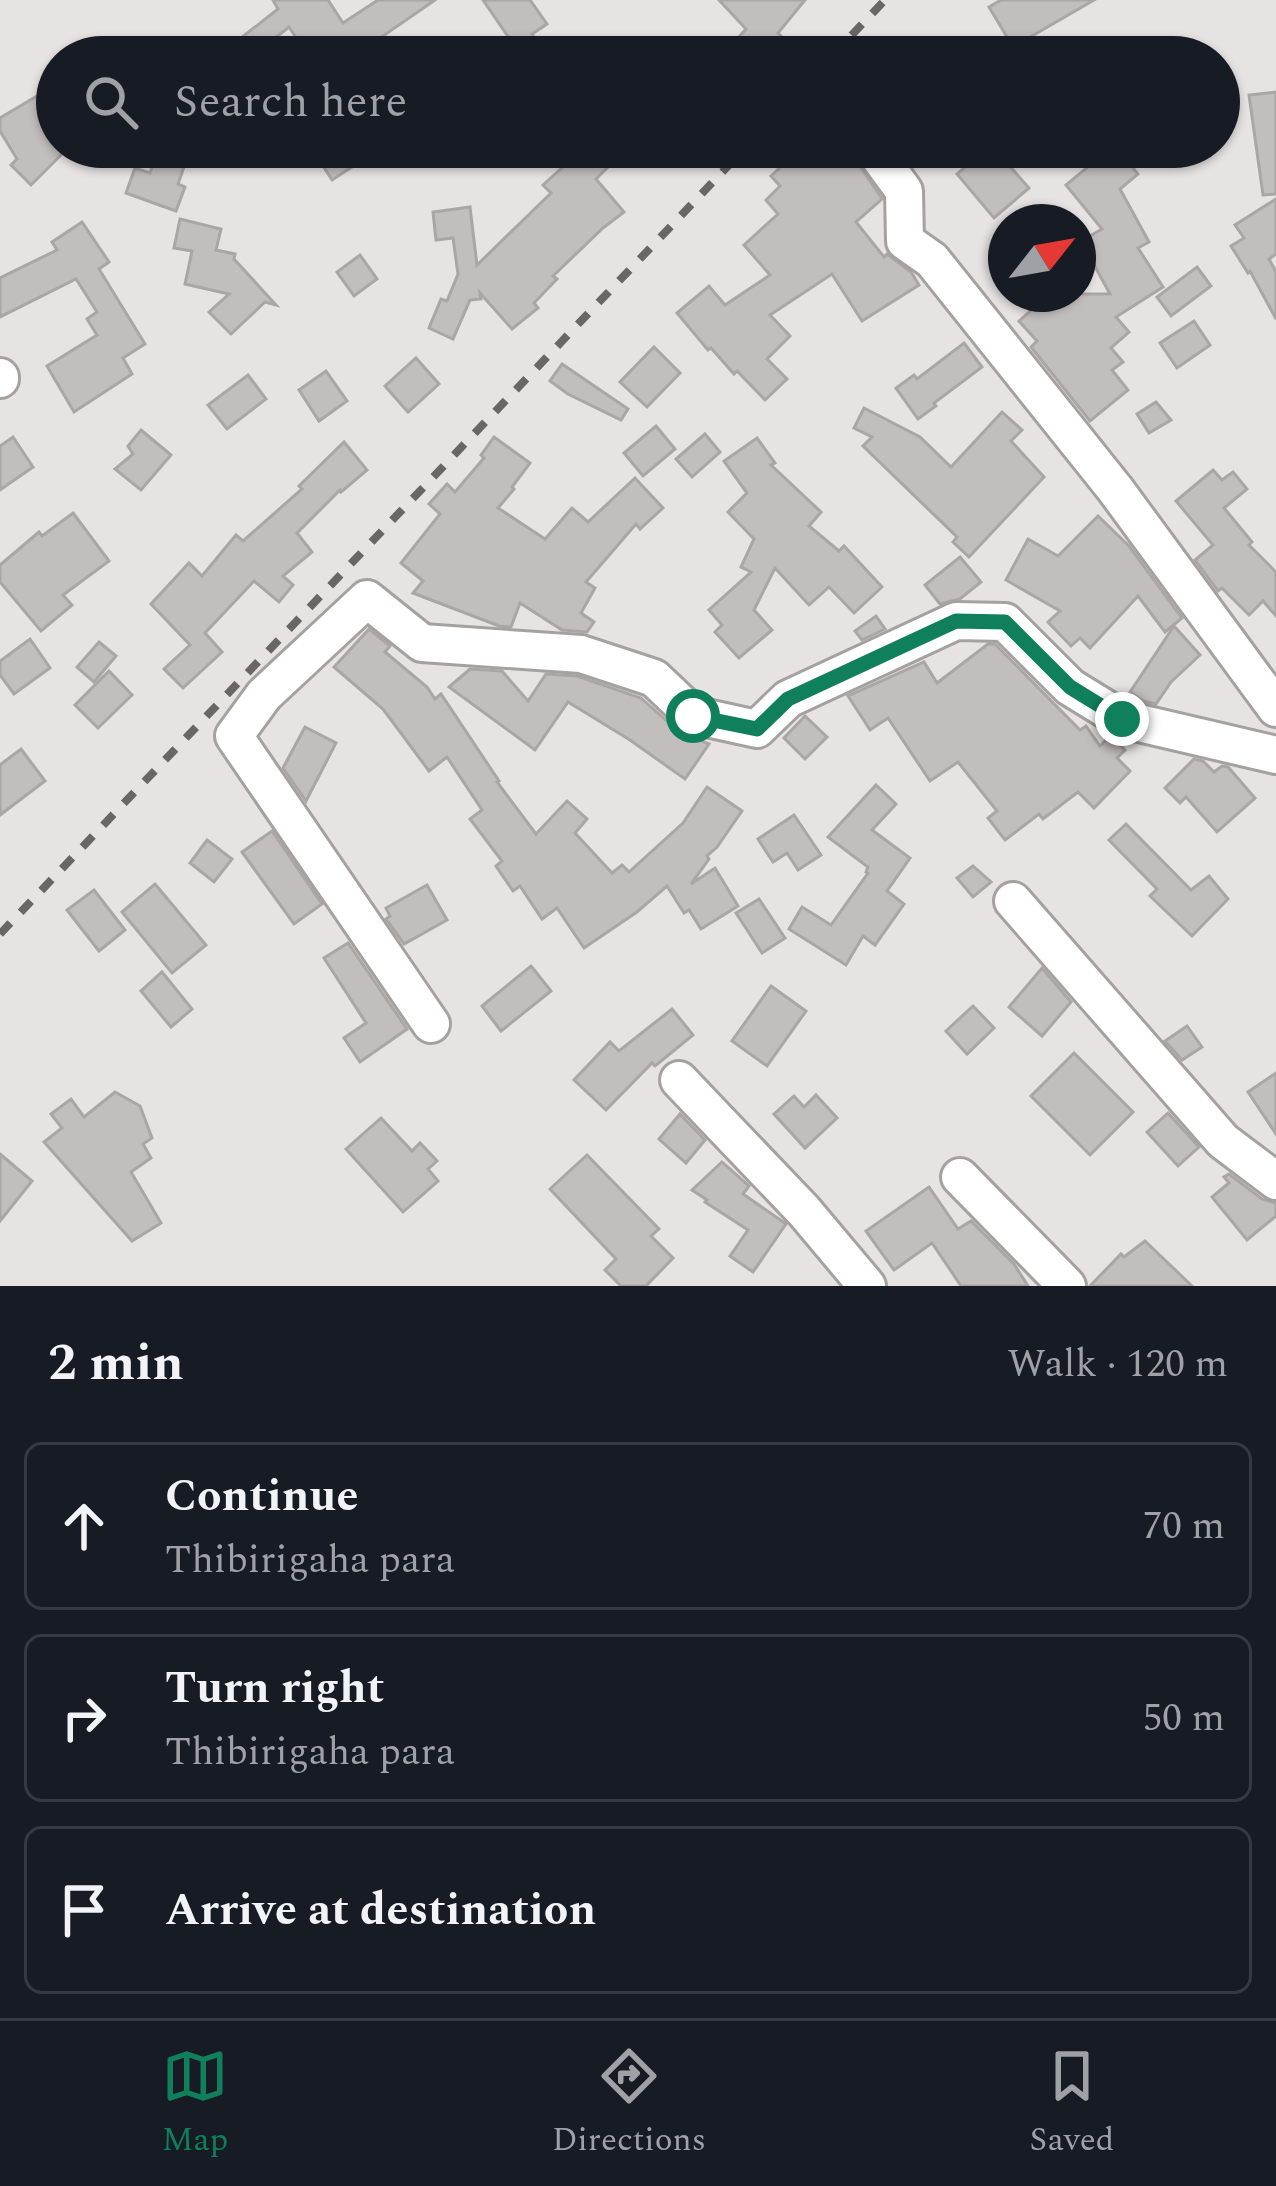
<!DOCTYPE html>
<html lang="en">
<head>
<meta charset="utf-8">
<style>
	body { margin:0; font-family:Spectral,serif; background:#20242c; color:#f1f3f6 }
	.compass { position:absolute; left:988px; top:204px; width:108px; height:108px; border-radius:50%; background:#171b24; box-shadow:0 3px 9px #0004; rotate:59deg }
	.stop { position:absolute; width:36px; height:36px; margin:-27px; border:9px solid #107f5c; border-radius:50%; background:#fff }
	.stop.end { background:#107f5c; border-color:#fff; box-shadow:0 3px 12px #0008 }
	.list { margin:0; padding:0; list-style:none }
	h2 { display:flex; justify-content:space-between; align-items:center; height:156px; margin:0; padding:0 48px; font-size:51px }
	h2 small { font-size:39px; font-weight:400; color:#9ea1a6 }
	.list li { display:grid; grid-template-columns:78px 1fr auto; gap:36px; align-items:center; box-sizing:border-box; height:168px; margin:0 24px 24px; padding:0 24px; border:3px solid #363941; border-radius:18px }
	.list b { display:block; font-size:45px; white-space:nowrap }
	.list p { margin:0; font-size:39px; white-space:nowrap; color:#9ea1a6 }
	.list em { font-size:39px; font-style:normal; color:#9ea1a6 }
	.icon { flex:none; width:66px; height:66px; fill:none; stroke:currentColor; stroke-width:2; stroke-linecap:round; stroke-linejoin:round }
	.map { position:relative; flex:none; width:1276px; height:1286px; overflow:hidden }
	.search { position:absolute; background:#171b24; box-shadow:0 3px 9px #0004; left:36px; right:36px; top:36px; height:132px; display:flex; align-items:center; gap:30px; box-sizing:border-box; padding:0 42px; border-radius:66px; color:#9ea1a6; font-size:45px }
	.sheet { height:732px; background:#171b24 }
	nav { display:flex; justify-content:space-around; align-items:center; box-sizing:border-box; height:168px; border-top:3px solid #363941; background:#171b24; font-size:33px; color:#9ea1a6 }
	nav a { display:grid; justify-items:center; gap:6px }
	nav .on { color:#107f5c }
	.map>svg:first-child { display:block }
	.building { fill:#c2bebd; stroke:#a9a6a4; stroke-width:3 }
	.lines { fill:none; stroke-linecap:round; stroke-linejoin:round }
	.minor-casing { stroke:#a5a1a1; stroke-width:42 }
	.minor { stroke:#fff; stroke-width:36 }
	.rail { stroke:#696666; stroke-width:8; stroke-dasharray:15 15; stroke-linecap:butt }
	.route { stroke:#107f5c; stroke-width:15 }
</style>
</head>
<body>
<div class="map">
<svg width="1276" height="1286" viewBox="0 0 1276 1286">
	<rect width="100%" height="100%" fill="#e7e3e3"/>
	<g class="building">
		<path d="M273,0H328L343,23L378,0H435L367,47L375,57H309L289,27L251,57H242L232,45L278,9Z"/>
		<path d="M483,0H530L547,24L532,34L542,49L530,57H522Z"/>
		<path d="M719,0H805L778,33L802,57H757L738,38L746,29Z"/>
		<path d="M1001,0H1094L1013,47L989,7Z"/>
		<path d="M1276,92V194L1263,195L1249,95Z"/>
		<path d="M37,96L57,130V147L68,148L31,185L11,165L17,159L0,131V118Z"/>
		<path d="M311,147H348L358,163L332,180Z"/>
		<path d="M585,147H605L617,158L596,179L624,212L603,228L553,276L557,279L534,303L538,308L512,329L480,293L481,299L470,300L453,339L429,328L441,299L447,301L458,274L453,238L436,240L433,212L470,207L477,265L551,193L543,185Z"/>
		<path d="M802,147H847L882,199L856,222L884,257L887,254L911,272L919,285L862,321L832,274L770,315L790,336L767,359L787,379L765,400L737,371L734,374L711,348L708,350L677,313L709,286L725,305L770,275L744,245L778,214L766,200L780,186L771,176Z"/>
		<path d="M989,147H993L1029,188L994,218L957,174Z"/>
		<path d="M1112,147H1116L1138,174L1120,189L1149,242L1138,248L1163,287L1116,317L1129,332L1111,348L1123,362L1112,370L1128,390L1090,421L1031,347L1037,341L1019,321L1038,304L1030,294H1110L1081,241L1102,229L1066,185Z"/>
		<path d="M158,150L186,161L178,184L185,187L176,211L126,193L135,168L150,173Z"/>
		<path d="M1276,199V254L1269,259L1276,272V319L1250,271L1248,273L1231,246L1244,238L1235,225Z"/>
		<path d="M180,219L221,229L216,250L235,254L234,259L276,305L265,302L231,334L209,312L229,294L185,284L192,251L174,248Z"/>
		<path d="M82,222L109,262L99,269L145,344L123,358L132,374L74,412L47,366L97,335L87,319L97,312L76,279L0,317V278L57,250L52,242Z"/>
		<path d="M360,255L377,279L354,296L337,272Z"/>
		<path d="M1197,267L1211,286L1171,316L1157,297Z"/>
		<path d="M1194,321L1210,345L1177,368L1160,343Z"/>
		<path d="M964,343L982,367L934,403L936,406L918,419L896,388L914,375L917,379Z"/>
		<path d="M654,347L680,373L647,407L620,382Z"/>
		<path d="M416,358L439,384L408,412L385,386Z"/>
		<path d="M562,364L628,409L621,420L568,394L550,381Z"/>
		<path d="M326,371L347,401L319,421L299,390Z"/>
		<path d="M248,375L266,399L227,429L208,405Z"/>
		<path d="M1156,402L1171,420L1149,433L1137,414Z"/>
		<path d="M864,408L920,437L951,467L1002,412L1022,430L1011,441L1044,477L969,557L953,542L957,537L863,446L872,437L854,428Z"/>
		<path d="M656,426L675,449L643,476L624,453Z"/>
		<path d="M141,430L171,455L141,490L115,469L133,454L128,446Z"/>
		<path d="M705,434L720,452L692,477L676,459Z"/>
		<path d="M13,437L33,467L0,490V446Z"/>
		<path d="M494,437L530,463L512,487L514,489L498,508L545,539L572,508L588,522L635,478L663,508L640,529L636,524L586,582L595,588L581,613L594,622L587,632L562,630L520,603L511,627L499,626L413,593L423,581L401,563L440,514L429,504L447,484L455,492L484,458L481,455Z"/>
		<path d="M757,438L775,463L771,465L821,512L809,526L839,551L844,546L882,587L854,613L829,587L809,605L775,568L754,610L772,630L739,658L715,632L722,625L709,610L751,572L741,567L754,539L728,512L747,493L724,461Z"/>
		<path d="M344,442L367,470L341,492L340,490L297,533L312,552L283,576L293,585L279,602L254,581L205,633L222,652L183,688L164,669L190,645L151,604L189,563L202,576L236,535L243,541L302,489L299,486Z"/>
		<path d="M1213,470L1222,480L1233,472L1247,489L1224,508L1252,542L1249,545L1276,572V616L1263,601L1249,615L1222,588L1218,591L1195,560L1213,545L1176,501Z"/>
		<path d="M73,513L109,561L63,595L72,605L41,631L0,582V565L39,532L42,536Z"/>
		<path d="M1098,516L1129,546L1182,618L1165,632L1138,596L1090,648L1080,638L1071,646L1048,622L1060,611L1006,580L1028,539L1058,556Z"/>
		<path d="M960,557L981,582L960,599L940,604L925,585Z"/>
		<path d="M876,616L885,629L862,640L855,631Z"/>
		<path d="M1174,626L1200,655L1171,682L1156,704L1143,701L1130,692Z"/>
		<path d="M369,629L390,646L385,652L427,687L435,699L441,694L499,781L497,782L536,834L567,801L587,819L575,833L612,873L622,865L629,872L683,823L707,787L742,811L717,847L707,856L709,859L691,884L715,868L738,906L701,929L689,910L684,913L667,886L637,912L584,948L557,908L542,919L520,886L513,891L496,866L502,861L470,819L482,810L447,757L429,771L383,709L334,667Z"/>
		<path d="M30,639L50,668L14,694L0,675V661Z"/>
		<path d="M99,642L116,656L94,682L77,667Z"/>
		<path d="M988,644H995L1080,730L1086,726L1100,746L1109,737L1115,740L1125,750L1117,758L1130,771L1094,808L1078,792L1043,819L1039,814L1005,840L988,818L997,811L958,762L930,781L888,718L870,730L848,696L924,662L937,683Z"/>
		<path d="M470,669L502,671L528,701L546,674L577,676L641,698L679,732L709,744L685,779L630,740L568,702L535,750L449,687Z"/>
		<path d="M109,671L132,695L98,728L75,705Z"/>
		<path d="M805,716L827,737L805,759L784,738Z"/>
		<path d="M305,727L336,743L306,801L283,768Z"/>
		<path d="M21,749L45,781L0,815V765Z"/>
		<path d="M1194,759L1203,761L1214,772L1222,766L1228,767L1255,798L1217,832L1186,797L1180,803L1165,788Z"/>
		<path d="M876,785L896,804L872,830L910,858L887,891L904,904L875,945L863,936L846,965L789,929L802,907L831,925L868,873L866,872L868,867L828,837Z"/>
		<path d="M794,815L821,855L798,870L787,853L773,862L758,839Z"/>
		<path d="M1126,824L1191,890L1209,876L1228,899L1192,936L1150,896L1157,889L1109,840Z"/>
		<path d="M272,831L322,904L294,924L242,852Z"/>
		<path d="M207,840L232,859L214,882L190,863Z"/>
		<path d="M973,866L991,882L973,897L957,878Z"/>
		<path d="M155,884L206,945L172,973L122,912Z"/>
		<path d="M427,885L447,920L404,944L386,919L390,916L386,908Z"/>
		<path d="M94,890L125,930L99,951L67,910Z"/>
		<path d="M759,899L785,938L762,953L736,913Z"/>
		<path d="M348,943L407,1029L360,1062L344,1038L366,1023L324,958Z"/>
		<path d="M531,966L551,991L501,1031L482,1006Z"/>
		<path d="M1042,968L1071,1002L1042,1036L1009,1007Z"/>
		<path d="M162,972L192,1009L171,1027L141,991Z"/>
		<path d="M771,986L806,1011L767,1066L732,1041Z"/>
		<path d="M973,1006L994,1028L967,1054L946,1031Z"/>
		<path d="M672,1009L693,1035L655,1066L652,1063L606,1110L574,1080L610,1042L619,1051Z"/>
		<path d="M1187,1026L1202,1047L1182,1060L1165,1041Z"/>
		<path d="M1074,1053L1133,1112L1090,1155L1031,1096Z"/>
		<path d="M1276,1073V1134L1248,1092Z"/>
		<path d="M115,1092L140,1106L152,1138L143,1144L151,1158L131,1172L161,1223L132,1241L44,1142L62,1128L51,1114L71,1099L84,1117Z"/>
		<path d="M816,1095L837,1118L805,1148L774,1114L794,1096L804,1107Z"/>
		<path d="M1168,1113L1199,1147L1178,1166L1147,1132Z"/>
		<path d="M680,1114L705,1140L686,1163L659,1139Z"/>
		<path d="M381,1118L412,1151L420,1143L437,1161L428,1169L438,1181L403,1212L346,1149Z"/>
		<path d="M0,1154L32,1181L0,1221Z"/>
		<path d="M587,1155L659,1229L651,1236L673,1258L646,1286H621L605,1270L616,1259L550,1189Z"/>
		<path d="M722,1162L749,1186L743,1194L786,1224L753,1272L730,1256L748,1230L705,1202L707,1200L692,1190Z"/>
		<path d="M1229,1174L1262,1199L1276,1203V1216L1247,1240L1212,1197L1229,1183L1224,1177Z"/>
		<path d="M929,1187L958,1229L971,1221L1014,1264L1028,1286H961L932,1243L894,1270L866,1231Z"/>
		<path d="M1145,1241L1192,1286H1090L1121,1254L1124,1257Z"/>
	</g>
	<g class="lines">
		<g class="minor-casing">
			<g id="minor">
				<path d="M872,147L904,191L905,241L932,260L1115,489L1276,708"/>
				<path d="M0,377V379"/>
				<path d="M1013,901L1223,1141L1276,1181"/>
				<path d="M431,1024L234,736L264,695L367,599L422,643L581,654L654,678L693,715L757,729L788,699L956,621L1005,622L1070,687L1122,719L1276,755"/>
				<path d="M679,1080L804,1211L867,1286"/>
				<path d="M960,1177L1067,1286"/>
			</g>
		</g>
		<use href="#minor" class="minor"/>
		<g class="rail">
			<path d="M831,57L885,0"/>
			<path d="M0,934L746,147"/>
		</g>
	</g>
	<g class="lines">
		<path class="route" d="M693,716L757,729L788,699L956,621L1005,622L1070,687L1122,719"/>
	</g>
</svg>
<svg class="compass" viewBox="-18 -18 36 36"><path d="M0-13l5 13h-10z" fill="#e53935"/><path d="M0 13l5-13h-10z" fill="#9ea1a6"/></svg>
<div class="stop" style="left:693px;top:716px"></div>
<div class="stop end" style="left:1122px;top:719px"></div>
<div class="search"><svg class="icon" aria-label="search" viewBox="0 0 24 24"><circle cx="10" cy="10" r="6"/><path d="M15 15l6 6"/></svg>Search here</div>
</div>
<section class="sheet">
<h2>2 min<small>Walk · 120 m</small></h2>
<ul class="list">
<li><svg class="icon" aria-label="ahead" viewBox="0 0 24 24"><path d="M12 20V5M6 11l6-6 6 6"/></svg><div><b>Continue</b><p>Thibirigaha para</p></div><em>70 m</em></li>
<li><svg class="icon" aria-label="right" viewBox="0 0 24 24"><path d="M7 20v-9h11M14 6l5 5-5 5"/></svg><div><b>Turn right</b><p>Thibirigaha para</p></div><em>50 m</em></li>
<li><svg class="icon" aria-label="arrive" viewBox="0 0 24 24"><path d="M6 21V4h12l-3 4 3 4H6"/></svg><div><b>Arrive at destination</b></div></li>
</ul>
</section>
<nav>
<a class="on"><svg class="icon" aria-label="map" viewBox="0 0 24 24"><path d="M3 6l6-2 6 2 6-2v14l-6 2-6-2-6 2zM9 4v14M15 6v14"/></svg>Map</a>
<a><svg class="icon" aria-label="directions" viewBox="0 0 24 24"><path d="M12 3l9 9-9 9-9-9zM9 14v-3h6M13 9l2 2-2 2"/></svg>Directions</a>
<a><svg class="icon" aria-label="saved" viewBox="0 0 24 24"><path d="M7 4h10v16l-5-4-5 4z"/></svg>Saved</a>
</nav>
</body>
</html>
